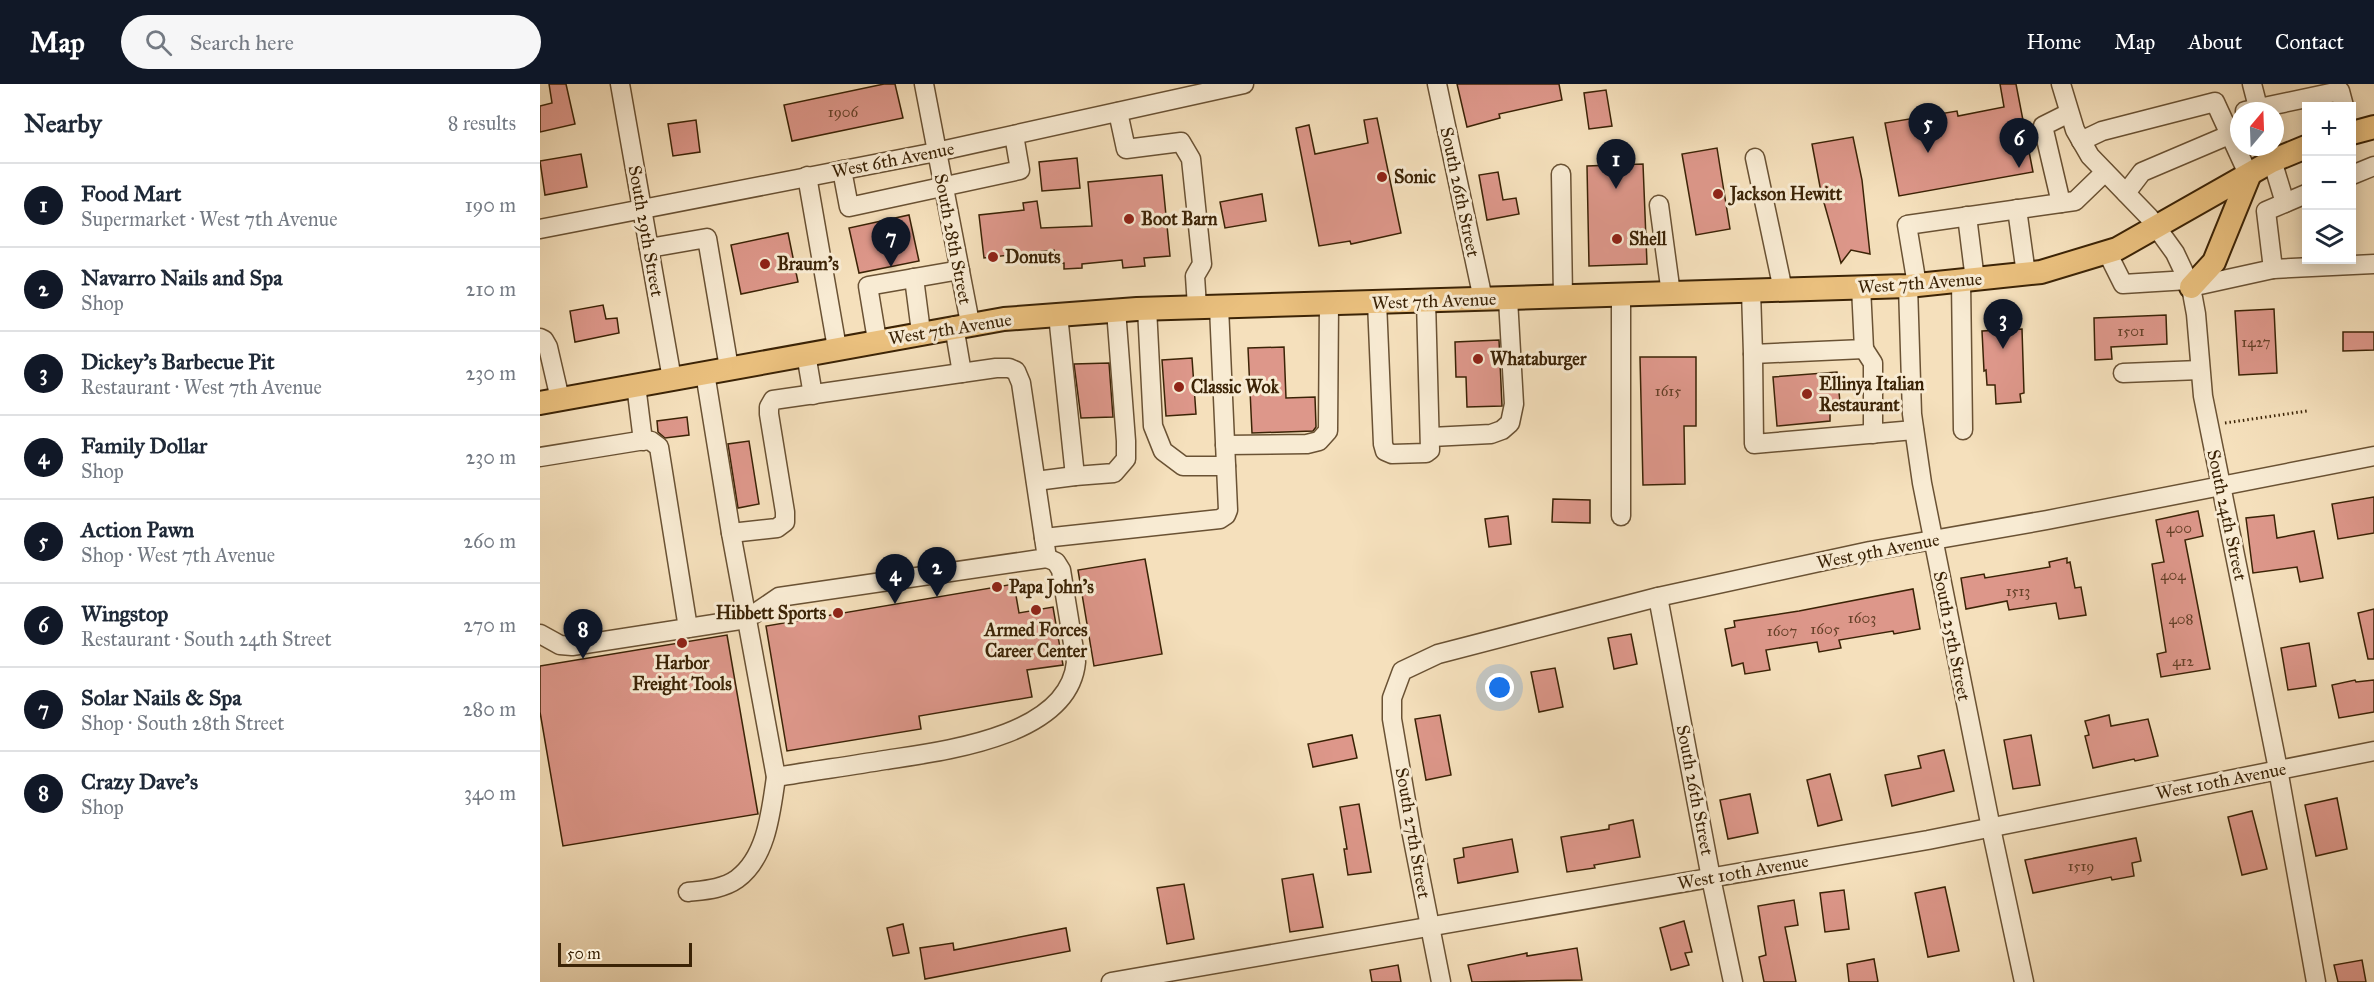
<!DOCTYPE html>
<html lang="en">
<head>
<meta charset="utf-8">
<style>
	body { margin:0; font-family:"IM FELL Great Primer",serif; background:#f6f6f7; color:#1f2937 }
	.controls { position:absolute; right:18px; top:18px; display:grid; overflow:hidden; border-radius:0px; box-shadow:0 3px 15px #0003 }
	.controls button { width:54px; height:54px; display:grid; place-items:center; padding:0; border:0; border-bottom:2px solid #e0e1e3; background:#fff; color:#1f2937; font:30px sans-serif }
	.compass { position:absolute; left:1690px; top:18px; width:54px; height:54px; border-radius:50%; background:#fff; box-shadow:0 3px 15px #0003; rotate:19deg }
	.scale { position:absolute; left:18px; bottom:15px; width:134px; box-sizing:border-box; padding-left:6px; border:3px solid #3b2306; border-top:0; font-size:16px; line-height:21px; white-space:nowrap; color:#3b2306; -webkit-text-stroke:4px #f8ebd3; paint-order:stroke }
	.you { position:absolute; left:960px; top:604px; width:21px; height:21px; margin:-15px; border:4px solid #fff; border-radius:50%; background:#1a73e8; box-shadow:0 0 0 9px #1a73e833 }
	.badge { display:grid; place-items:center; width:39px; height:39px; border-radius:50%; background:#111827; color:#fff; font-size:20px; font-weight:700 }
	.pin { position:absolute; translate:-50% -50px; filter:drop-shadow(0 2px 3px #0008) }
	.pin::after { content:''; position:absolute; top:32px; width:21px; height:18px; background:inherit; clip-path:polygon(0 0,100% 0,50% 100%) }
	.list { margin:0; padding:0; list-style:none }
	h2 { display:flex; justify-content:space-between; align-items:center; height:78px; margin:0; padding:0 24px; font-size:26px }
	h2 small { font-size:20px; font-weight:400; color:#747a83 }
	.list li { display:grid; grid-template-columns:39px 1fr auto; gap:18px; align-items:center; box-sizing:border-box; height:84px; padding:0 24px; border-top:2px solid #e0e1e3 }
	.list b { display:block; font-size:22px; white-space:nowrap }
	.list p { margin:0; font-size:20px; white-space:nowrap; color:#747a83 }
	.list em { font-size:20px; font-style:normal; color:#747a83 }
	.icon { flex:none; width:33px; height:33px; fill:none; stroke:currentColor; stroke-width:2; stroke-linecap:round; stroke-linejoin:round }
	.map { position:relative; flex:none; width:1834px; height:898px; overflow:hidden }
	header { display:flex; align-items:center; gap:36px; box-sizing:border-box; height:84px; padding:0 30px; background:#111827; color:#fff }
	header strong { font-size:28px }
	nav { display:flex; gap:33px; margin-inline-start:auto; font-size:21px }
	.search { width:420px; height:54px; background:#f6f6f7; display:flex; align-items:center; gap:15px; box-sizing:border-box; padding:0 21px; border-radius:33px; color:#747a83; font-size:22px }
	main { display:flex }
	aside { flex:1; background:#fff }
	.map>svg:first-child { display:block }
	.building { fill:#dd978a; stroke:#3b2306; stroke-width:1.5 }
	.lines { fill:none; stroke-linecap:round; stroke-linejoin:round }
	.minor-casing { stroke:#6a5234; stroke-width:21 }
	.major-casing { stroke:#3b2306; stroke-width:26 }
	.path { stroke:#3b2306; stroke-width:3; stroke-dasharray:1.5 3; stroke-linecap:butt }
	.minor { stroke:#f8ebd3; stroke-width:18 }
	.major { stroke:#eac07e; stroke-width:22 }
	.poi-dot { fill:#8f2418; stroke:#f8ebd3; stroke-width:2 }
	.labels { text-anchor:middle; dominant-baseline:central; stroke-width:6; stroke-linejoin:round; paint-order:stroke }
	.number-label { font-size:15px; fill:#644027 }
	.street-label { font-size:18px; fill:#3b2306; stroke:#f8ebd3 }
	.poi-label { font-size:18px; font-weight:bold; fill:#3b2306; stroke:#f8ebd3; text-anchor:start }
</style>
</head>
<body>
<header>
<strong>Map</strong>
<div class="search"><svg class="icon" aria-label="search" viewBox="0 0 24 24"><circle cx="10" cy="10" r="6"/><path d="M15 15l6 6"/></svg>Search here</div>
<nav><a>Home</a><a>Map</a><a>About</a><a>Contact</a></nav>
</header>
<main>
<aside>
<h2>Nearby<small>8 results</small></h2>
<ul class="list">
<li><span class="badge">1</span><div><b>Food Mart</b><p>Supermarket · West 7th Avenue</p></div><em>190 m</em></li>
<li><span class="badge">2</span><div><b>Navarro Nails and Spa</b><p>Shop</p></div><em>210 m</em></li>
<li><span class="badge">3</span><div><b>Dickey's Barbecue Pit</b><p>Restaurant · West 7th Avenue</p></div><em>230 m</em></li>
<li><span class="badge">4</span><div><b>Family Dollar</b><p>Shop</p></div><em>230 m</em></li>
<li><span class="badge">5</span><div><b>Action Pawn</b><p>Shop · West 7th Avenue</p></div><em>260 m</em></li>
<li><span class="badge">6</span><div><b>Wingstop</b><p>Restaurant · South 24th Street</p></div><em>270 m</em></li>
<li><span class="badge">7</span><div><b>Solar Nails &amp; Spa</b><p>Shop · South 28th Street</p></div><em>280 m</em></li>
<li><span class="badge">8</span><div><b>Crazy Dave's</b><p>Shop</p></div><em>340 m</em></li>
</ul>
</aside>
<div class="map">
<svg width="1834" height="898" viewBox="0 0 1834 898">
	<rect width="100%" height="100%" fill="#f5e0bc"/>
	<filter id="stains"><feTurbulence type="fractalNoise" baseFrequency=".00333" numOctaves="4"/><feColorMatrix values="0 0 0 0 .2 0 0 0 0 .09 0 0 0 0 .02 0 0 0 .5 -.17"/></filter>
	<radialGradient id="worn" r=".72"><stop offset=".6" stop-color="#630" stop-opacity="0"/><stop offset="1" stop-color="#630" stop-opacity=".3"/></radialGradient>
	<g class="building">
		<path d="M9,0H26L35,40L0,48V22L12,19Z"/>
		<path d="M344,0H355L363,34L252,57L244,21Z"/>
		<path d="M917,0H1019L1022,16L959,30L960,34L927,43Z"/>
		<path d="M1460,0H1476L1493,88L1359,112L1345,39L1417,27L1418,32L1464,23Z"/>
		<path d="M1066,6L1072,42L1049,45L1044,9Z"/>
		<path d="M837,34L861,149L811,160L810,157L779,162L756,44L769,41L775,70L828,59L824,36Z"/>
		<path d="M156,36L160,68L133,72L128,40Z"/>
		<path d="M1313,53L1322,96L1330,170L1311,166L1301,179L1281,108L1272,60Z"/>
		<path d="M1177,64L1190,145L1156,151L1142,70Z"/>
		<path d="M41,70L47,103L5,111L0,77Z"/>
		<path d="M537,74L540,104L502,107L499,78Z"/>
		<path d="M1103,80L1107,180L1049,182L1047,82Z"/>
		<path d="M958,88L963,116L976,114L979,130L947,136L939,91Z"/>
		<path d="M622,91L630,172L604,174L605,182L583,184L582,176L542,180V184L524,185V179L515,180L514,166L444,174L439,131L484,126L483,119L497,117L501,144L552,142L548,98Z"/>
		<path d="M722,110L726,137L685,144L680,118Z"/>
		<path d="M369,131L379,177L319,189L309,144Z"/>
		<path d="M248,149L258,198L201,210L191,161Z"/>
		<path d="M63,221L66,235L77,234L79,249L35,258L30,227Z"/>
		<path d="M1734,225L1737,289L1699,291L1695,227Z"/>
		<path d="M1626,231L1627,260L1571,263L1572,275L1555,276L1554,234Z"/>
		<path d="M1482,245L1484,309L1480,310L1481,318L1456,320L1455,301H1447L1446,286L1444,287L1442,247Z"/>
		<path d="M1803,248H1834V266L1803,267Z"/>
		<path d="M959,256L962,322L927,323L926,293H916L915,258Z"/>
		<path d="M744,263L746,314L775,313L776,343L773,347L712,349L708,264Z"/>
		<path d="M1100,273H1156V342H1144L1145,400L1103,401Z"/>
		<path d="M652,274L656,330L626,332L622,276Z"/>
		<path d="M569,279L573,333L541,334L534,280Z"/>
		<path d="M1297,288L1301,328L1290,329V337L1237,342L1233,293Z"/>
		<path d="M147,333L149,351L125,354L118,348L117,337Z"/>
		<path d="M209,357L219,420L198,424L188,360Z"/>
		<path d="M1834,413V449L1798,455L1792,420Z"/>
		<path d="M1013,415L1050,416V439L1012,438Z"/>
		<path d="M1658,427L1663,452L1645,456L1670,585L1621,593L1617,570L1626,568L1612,480L1624,478L1616,436Z"/>
		<path d="M1734,431L1737,454L1774,447L1783,494L1760,498L1757,483L1713,489L1706,434Z"/>
		<path d="M968,432L971,460L949,463L945,435Z"/>
		<path d="M1527,474V479L1530,478L1535,504L1541,503L1546,531L1519,535L1516,519L1469,526L1467,517L1426,525L1421,494L1444,490L1445,494L1510,483L1509,478Z"/>
		<path d="M605,475L622,570L554,582L538,486Z"/>
		<path d="M474,500L479,529L513,523L523,581L487,586L492,613L379,632L381,645L247,667L226,542Z"/>
		<path d="M1373,505L1380,545L1354,550L1353,547L1299,556L1301,564L1279,568L1277,558L1226,566L1230,586L1205,590L1203,579L1192,582L1185,545L1195,543L1194,537L1259,527Z"/>
		<path d="M1834,525V575H1828L1818,529Z"/>
		<path d="M1091,550L1097,580L1074,585L1068,554Z"/>
		<path d="M187,551L218,730L23,762L0,628V582Z"/>
		<path d="M1769,559L1776,602L1748,606L1741,564Z"/>
		<path d="M1015,584L1023,623L999,628L991,588Z"/>
		<path d="M1815,596L1816,598L1834,596V628L1799,634L1792,601Z"/>
		<path d="M900,631L911,691L886,696L875,635Z"/>
		<path d="M1569,631L1571,642L1608,635L1618,672L1595,677L1594,675L1553,684L1545,652L1549,651L1545,637Z"/>
		<path d="M812,651L817,674L773,683L768,660Z"/>
		<path d="M1491,651L1500,701L1473,705L1464,656Z"/>
		<path d="M1404,666L1414,707L1352,722L1345,691L1381,684L1378,672Z"/>
		<path d="M1290,690L1302,736L1278,742L1267,696Z"/>
		<path d="M1210,710L1218,749L1188,755L1180,716Z"/>
		<path d="M1797,714L1807,765L1776,772L1765,721Z"/>
		<path d="M819,720L831,788L808,791L804,765H807L800,723Z"/>
		<path d="M1712,727L1727,785L1702,791L1688,733Z"/>
		<path d="M1093,736L1100,773L1054,781L1055,784L1027,788L1021,753L1069,745V741Z"/>
		<path d="M1596,754L1601,777L1592,779L1594,792L1572,796L1571,793L1493,809L1485,776Z"/>
		<path d="M972,755L978,788L918,799L914,775L924,773L923,764Z"/>
		<path d="M773,790L783,843L750,848L742,795Z"/>
		<path d="M644,800L654,855L627,860L617,804Z"/>
		<path d="M1405,803L1419,867L1388,873L1375,809Z"/>
		<path d="M1304,806L1309,845L1285,848L1280,809Z"/>
		<path d="M1254,816L1258,841L1245,843L1256,898H1224L1219,873L1226,871L1218,822Z"/>
		<path d="M1144,837L1152,868L1145,869L1149,881L1131,886L1120,844Z"/>
		<path d="M363,840L369,869L353,872L347,844Z"/>
		<path d="M526,844L530,867L385,895L380,864L413,859L414,866Z"/>
		<path d="M1037,864L1042,896L932,898L928,881L987,869V872Z"/>
		<path d="M1334,875L1338,898H1309L1307,880Z"/>
		<path d="M1822,876L1826,898H1798L1794,881Z"/>
		<path d="M858,881L861,898H832L830,886Z"/>
	</g>
	<g class="lines">
		<g class="minor-casing">
			<g id="minor">
				<path d="M80,0L132,295"/>
				<path d="M384,0L430,239"/>
				<path d="M897,0L943,215"/>
				<path d="M1521,0L1535,46L1550,72L1609,133L1635,169L1651,203L1656,230L1663,312L1738,685L1776,898"/>
				<path d="M1712,0L1719,27"/>
				<path d="M1705,27L1800,7L1804,22"/>
				<path d="M578,28L586,65L641,58L651,75L662,180L655,192L657,223"/>
				<path d="M1541,57L1562,47L1675,18L1709,92"/>
				<path d="M1728,63L1745,119"/>
				<path d="M1215,74L1243,206"/>
				<path d="M302,86L309,123L480,86L474,51"/>
				<path d="M1021,90L1023,213"/>
				<path d="M1812,91L1834,82"/>
				<path d="M267,92L297,264"/>
				<path d="M1586,109L1602,88L1689,51"/>
				<path d="M1521,119L1503,42L1529,29"/>
				<path d="M1119,121L1131,210"/>
				<path d="M1477,125L1486,190"/>
				<path d="M1427,132L1435,196"/>
				<path d="M0,145L396,68L704,0"/>
				<path d="M109,164L167,154L189,284"/>
				<path d="M1567,168L1583,200L1648,196"/>
				<path d="M1733,185L1726,127L1766,110"/>
				<path d="M374,194L381,248"/>
				<path d="M1421,197L1423,346"/>
				<path d="M1377,201L1367,141L1535,117L1565,88"/>
				<path d="M1368,202L1372,330L1382,399L1451,744L1484,898"/>
				<path d="M1651,203L1733,185L1834,180"/>
				<path d="M1211,207L1213,270L1324,265L1321,203"/>
				<path d="M837,218L843,360L845,367L852,370L886,369L890,366L886,217"/>
				<path d="M607,224L613,342L623,367L643,382H686"/>
				<path d="M518,231L535,392L574,389L586,375V357L576,226"/>
				<path d="M414,242L422,289"/>
				<path d="M0,254L4,256L8,263L20,315"/>
				<path d="M337,256L328,202L420,186"/>
				<path d="M1324,265L1333,279V350"/>
				<path d="M266,270L273,311"/>
				<path d="M1213,270L1214,360L1374,346"/>
				<path d="M165,289L191,449L236,693"/>
				<path d="M1583,289L1660,286"/>
				<path d="M96,301L103,357"/>
				<path d="M891,353L951,350L962,346L970,339L974,320L968,215"/>
				<path d="M685,361L767,360L779,357L788,347L789,219"/>
				<path d="M0,373L105,356L111,357L119,363L148,544"/>
				<path d="M496,397L535,392"/>
				<path d="M1081,432V212"/>
				<path d="M504,454L680,435L686,431L688,426L679,223"/>
				<path d="M1118,513L1171,794L1193,898"/>
				<path d="M0,550L20,561L32,562L200,536L214,530L239,513L507,474L481,299L476,287L469,284H456L233,316L229,323V330L245,428V438L237,444L191,449"/>
				<path d="M148,808C165,806 183,805 197,795C227,773 231,727 236,693C272,687 309,682 345,676C403,667 529,653 536,578L521,486L516,478L507,474"/>
				<path d="M571,898L1388,756L1834,667"/>
				<path d="M901,898L871,746L852,635V614L862,587L898,570L1118,513L1330,467L1507,436L1834,372"/>
			</g>
		</g>
		<g class="major-casing">
			<g id="major">
				<path d="M1812,49L1834,43"/>
				<path d="M1651,203L1674,178L1709,92"/>
				<path d="M0,319L464,235L597,225L1368,202L1501,188L1577,165L1732,77L1766,63"/>
			</g>
		</g>
		<path class="path" d="M1685,339L1767,327"/>
		<use href="#minor" class="minor"/>
		<use href="#major" class="major"/>
	</g>
	<g class="poi-dot">
		<circle cx="842" cy="93" r="6"/>
		<circle cx="1178" cy="110" r="6"/>
		<circle cx="589" cy="135" r="6"/>
		<circle cx="1077" cy="155" r="6"/>
		<circle cx="453" cy="173" r="6"/>
		<circle cx="225" cy="180" r="6"/>
		<circle cx="938" cy="275" r="6"/>
		<circle cx="639" cy="303" r="6"/>
		<circle cx="1267" cy="310" r="6"/>
		<circle cx="457" cy="503" r="6"/>
		<circle cx="496" cy="526" r="6"/>
		<circle cx="298" cy="529" r="6"/>
		<circle cx="142" cy="559" r="6"/>
	</g>
	<g class="labels">
		<g class="number-label">
			<text x="303" y="28">1906</text>
			<text x="1591" y="247">1501</text>
			<text x="1716" y="258">1427</text>
			<text x="1128" y="307">1615</text>
			<text x="1639" y="444">400</text>
			<text x="1633" y="491">404</text>
			<text x="1478" y="507">1513</text>
			<text x="1322" y="534">1603</text>
			<text x="1641" y="535">408</text>
			<text x="1285" y="545">1605</text>
			<text x="1242" y="547">1607</text>
			<text x="1643" y="577">412</text>
			<text x="1541" y="782">1519</text>
		</g>
		<g class="street-label">
			<text transform="translate(353 76) rotate(-11)">West 6th Avenue</text>
			<text transform="translate(920 108) rotate(78)">South 26th Street</text>
			<text transform="translate(106 147) rotate(80)">South 29th Street</text>
			<text transform="translate(413 155) rotate(79)">South 28th Street</text>
			<text transform="translate(1380 199) rotate(-4)">West 7th Avenue</text>
			<text transform="translate(894 217) rotate(-2)">West 7th Avenue</text>
			<text transform="translate(410 245) rotate(-9)">West 7th Avenue</text>
			<text transform="translate(1687 431) rotate(78)">South 24th Street</text>
			<text transform="translate(1338 467) rotate(-11)">West 9th Avenue</text>
			<text transform="translate(1412 552) rotate(79)">South 25th Street</text>
			<text transform="translate(1681 697) rotate(-11)">West 10th Avenue</text>
			<text transform="translate(1155 706) rotate(79)">South 26th Street</text>
			<text transform="translate(873 749) rotate(80)">South 27th Street</text>
			<text transform="translate(1203 788) rotate(-10)">West 10th Avenue</text>
		</g>
		<g class="poi-label">
			<text x="854" y="93">Sonic</text>
			<text x="1190" y="110">Jackson Hewitt</text>
			<text x="601" y="135">Boot Barn</text>
			<text x="1089" y="155">Shell</text>
			<text x="465" y="173">Donuts</text>
			<text x="237" y="180">Braum's</text>
			<text x="950" y="275">Whataburger</text>
			<text x="1279" y="300">Ellinya Italian<tspan x="1279" dy="21">Restaurant</tspan></text>
			<text x="651" y="303">Classic Wok</text>
			<text x="469" y="503">Papa John's</text>
			<text x="286" y="529" text-anchor="end">Hibbett Sports</text>
			<text x="496" y="546" text-anchor="middle">Armed Forces<tspan x="496" dy="21">Career Center</tspan></text>
			<text x="142" y="579" text-anchor="middle">Harbor<tspan x="142" dy="21">Freight Tools</tspan></text>
		</g>
	</g>
	<rect width="100%" height="100%" filter="url(#stains)"/>
	<rect width="100%" height="100%" fill="url(#worn)"/>
</svg>
<div class="controls">
<button>+</button>
<button>−</button>
<button><svg class="icon" aria-label="layers" viewBox="0 0 24 24"><path d="M12 4l9 5-9 5-9-5zM3 14l9 5 9-5"/></svg></button>
</div>
<svg class="compass" viewBox="-18 -18 36 36"><path d="M0-13l5 13h-10z" fill="#e53935"/><path d="M0 13l5-13h-10z" fill="#747a83"/></svg>
<div class="scale">50 m</div>
<div class="you"></div>
<div class="pin badge" style="left:1076px;top:105px">1</div>
<div class="pin badge" style="left:397px;top:513px">2</div>
<div class="pin badge" style="left:1463px;top:265px">3</div>
<div class="pin badge" style="left:355px;top:520px">4</div>
<div class="pin badge" style="left:1388px;top:69px">5</div>
<div class="pin badge" style="left:1479px;top:84px">6</div>
<div class="pin badge" style="left:351px;top:183px">7</div>
<div class="pin badge" style="left:43px;top:575px">8</div>
</div>
</main>
</body>
</html>
